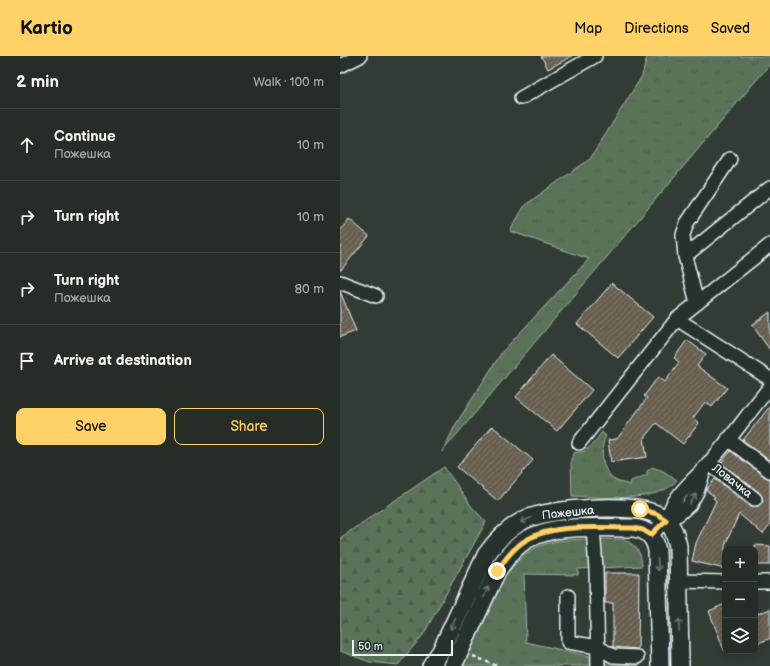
<!DOCTYPE html>
<html lang="en">
<head>
<meta charset="utf-8">
<style>
	body { margin:0; font-family:"Balsamiq Sans",sans-serif; background:#2e352f; color:#f1f3f6 }
	.controls { position:absolute; right:12px; bottom:12px; display:grid; overflow:hidden; border-radius:8px; box-shadow:0 2px 10px #0003 }
	.controls button { width:36px; height:36px; display:grid; place-items:center; padding:0; border:0; border-bottom:1px solid #424944; background:#262d27; color:#f1f3f6; font:20px sans-serif }
	.scale { position:absolute; left:12px; bottom:10px; width:101px; box-sizing:border-box; padding-left:4px; border:2px solid #e8f1f8; border-top:0; font-size:11px; line-height:14px; white-space:nowrap; color:#e8f1f8; -webkit-text-stroke:3px #26332d; paint-order:stroke }
	.stop { position:absolute; width:12px; height:12px; margin:-9px; border:3px solid #ffd166; border-radius:50%; background:#fff }
	.stop.end { background:#ffd166; border-color:#fff; box-shadow:0 1px 4px #0008 }
	.list { margin:0; padding:0; list-style:none }
	h2 { display:flex; justify-content:space-between; align-items:center; height:52px; margin:0; padding:0 16px; font-size:17px }
	h2 small { font-size:13px; font-weight:400; color:#a4a8a7 }
	.list li { display:grid; grid-template-columns:26px 1fr auto; gap:12px; align-items:center; box-sizing:border-box; height:72px; padding:0 16px; border-top:1px solid #424944 }
	.list b { display:block; font-size:15px; white-space:nowrap }
	.list p { margin:0; font-size:13px; white-space:nowrap; color:#a4a8a7 }
	.list em { font-size:13px; font-style:normal; color:#a4a8a7 }
	.actions { display:flex; gap:8px; padding:12px 16px }
	.actions a { flex:1; padding:9px 0; border:1px solid #ffd166; border-radius:8px; text-align:center; font-size:14px; color:#ffd166 }
	.actions .main { background:#ffd166; color:#111 }
	.icon { flex:none; width:22px; height:22px; fill:none; stroke:currentColor; stroke-width:2; stroke-linecap:round; stroke-linejoin:round }
	.map { position:relative; flex:none; width:430px; height:610px; overflow:hidden }
	header { display:flex; align-items:center; gap:24px; box-sizing:border-box; height:56px; padding:0 20px; background:#ffd166; color:#111 }
	header strong { font-size:19px }
	nav { display:flex; gap:22px; margin-inline-start:auto; font-size:14px }
	main { display:flex }
	aside { flex:1; background:#262d27 }
	.map>svg:first-child { display:block }
	.grass { fill:url(#grass-tufts); stroke:#a1b2a8 }
	.forest { fill:url(#forest-firs); stroke:#a1b2a8 }
	.building { fill:url(#building-hatch); stroke:#e8f1f8 }
	.lines { fill:none; stroke-linecap:round; stroke-linejoin:round }
	.minor-casing { stroke:#e8f1f8; stroke-width:16 }
	.major-casing { stroke:#e8f1f8; stroke-width:20 }
	.path { stroke:#e8f1f8; stroke-width:2.5; stroke-dasharray:4 3; stroke-linecap:butt }
	.minor { stroke:#26332d; stroke-width:13 }
	.major { stroke:#26332d; stroke-width:17 }
	.oneway { stroke:#6a7674 }
	.route { stroke:#ffd166; stroke-width:5 }
	.labels { text-anchor:middle; dominant-baseline:central; stroke-width:3.5; stroke-linejoin:round; paint-order:stroke }
	.street-label { font-size:12px; fill:#e8f1f8; stroke:#26332d }
</style>
</head>
<body>
<header>
<strong>Kartio</strong>
<nav><a>Map</a><a>Directions</a><a>Saved</a></nav>
</header>
<main>
<aside>
<h2>2 min<small>Walk · 100 m</small></h2>
<ul class="list">
<li><svg class="icon" aria-label="ahead" viewBox="0 0 24 24"><path d="M12 20V5M6 11l6-6 6 6"/></svg><div><b>Continue</b><p>Пожешка</p></div><em>10 m</em></li>
<li><svg class="icon" aria-label="right" viewBox="0 0 24 24"><path d="M7 20v-9h11M14 6l5 5-5 5"/></svg><div><b>Turn right</b></div><em>10 m</em></li>
<li><svg class="icon" aria-label="right" viewBox="0 0 24 24"><path d="M7 20v-9h11M14 6l5 5-5 5"/></svg><div><b>Turn right</b><p>Пожешка</p></div><em>80 m</em></li>
<li><svg class="icon" aria-label="arrive" viewBox="0 0 24 24"><path d="M6 21V4h12l-3 4 3 4H6"/></svg><div><b>Arrive at destination</b></div></li>
</ul>
<div class="actions"><a class="main">Save</a><a>Share</a></div>
</aside>
<div class="map">
<svg width="430" height="610" viewBox="0 0 430 610">
	<defs>
		<pattern id="grass-tufts" width="24" height="20" patternUnits="userSpaceOnUse"><rect width="24" height="20" fill="#5a7358"/><path d="M3 7l-1-3M5 7V3M7 7l1-3M15 17l-1-3M17 17v-4M19 17l1-3" fill="none" stroke="#4f5b50"/></pattern>
		<pattern id="forest-firs" width="22" height="20" patternUnits="userSpaceOnUse"><rect width="22" height="20" fill="#5a7358"/><path d="M5 1l3.5 6h-7zM16 11l3.5 6h-7z" fill="#4f5b50"/></pattern>
		<pattern id="building-hatch" width="6" height="6" patternUnits="userSpaceOnUse"><rect width="6" height="6" fill="#675e50"/><path d="M-1 1l2-2M0 6l6-6M5 7l2-2" fill="none" stroke="#7d766a"/></pattern>
	</defs>
	<rect width="100%" height="100%" fill="#333c34"/>
	<filter id="ink" filterUnits="userSpaceOnUse"><feTurbulence type="fractalNoise" baseFrequency=".025" numOctaves="2"/><feDisplacementMap in="SourceGraphic" scale="8" xChannelSelector="R" yChannelSelector="G"/><feConvolveMatrix kernelMatrix="1 2 1 2 8 2 1 2 1" color-interpolation-filters="sRGB"/></filter>
	<g filter="url(#ink)">
		<g class="grass">
			<path d="M307,0H428L430,2V8L102,396L116,368L162,296L249,203L170,175L185,149L250,103L302,20Z"/>
			<path d="M262,376L266,380C260,391 261,412 272,422C276,426 285,427 290,429L291,425L307,419V415L312,411L323,415L337,424C319,448 260,441 232,440L231,403L235,396C247,399 255,385 262,376Z"/>
			<path d="M330,481L334,610H331L330,539L326,499Z"/>
			<path d="M284,483C297,491 301,495 302,510L238,513V519L184,518L186,586L258,602L298,606L303,599L298,610H122C147,571 156,503 205,488C229,481 258,484 284,483Z"/>
		</g>
		<path class="forest" d="M104,411L132,451L146,466L83,579L58,609L30,606L0,595V482Z"/>
		<g class="building">
			<path d="M201,0H232L208,13Z"/>
			<path d="M9,163L29,180L0,215V175Z"/>
			<path d="M272,227L313,261L278,302L237,268Z"/>
			<path d="M0,235L16,275L0,281Z"/>
			<path d="M430,256V294L412,269Z"/>
			<path d="M347,284L366,298L357,310L387,332L372,351L365,346L353,362L359,367L343,388L316,367L304,382L307,401L271,406L268,384L277,383L307,342L304,340L318,321L325,326L339,306L334,302Z"/>
			<path d="M211,299L252,334L217,375L176,341Z"/>
			<path d="M430,350V405L403,384Z"/>
			<path d="M152,370L193,404L158,445L117,411Z"/>
			<path d="M391,395L425,421L430,423V469L423,478L399,458L385,489V513L352,505L356,487L376,445L373,442L375,441L366,434L375,423L410,450H418L423,444L420,437L381,407Z"/>
			<path d="M415,489L430,490V509H415Z"/>
			<path d="M265,517H299L298,593L273,591V547H265Z"/>
			<path d="M385,548V594H384L369,555Z"/>
			<path d="M430,553V581L429,583L415,588V559Z"/>
		</g>
		<g class="lines">
			<g class="minor-casing">
				<g id="minor">
					<path d="M0,10L20,0"/>
					<path d="M181,42L255,0"/>
					<path d="M430,189L337,263L430,323"/>
					<path d="M345,200L343,179L347,167L390,103"/>
					<path d="M0,226L36,240"/>
					<path d="M357,247L345,200L430,132"/>
					<path d="M388,383L430,415"/>
					<path d="M239,387L337,263"/>
					<path d="M368,407L415,443"/>
					<path d="M326,464C335,438 348,430 366,410C389,386 408,357 430,331"/>
					<path d="M253,472L256,513L258,610"/>
					<path d="M311,479L326,464L339,458L350,448L357,436L365,412"/>
					<path d="M339,525L385,526"/>
					<path d="M415,526H430"/>
					<path d="M228,540V586L258,591L273,600L297,601"/>
				</g>
			</g>
			<g class="major-casing">
				<g id="major">
					<path d="M91,610L101,595L146,499C156,485 169,472 184,464C209,452 297,446 320,460C332,467 335,477 338,490L340,610"/>
					<path d="M113,610L157,515C164,505 170,496 179,489C207,466 259,472 293,472C307,473 315,481 317,495L320,610"/>
				</g>
			</g>
			<path class="path" d="M133,600L157,610"/>
			<use href="#minor" class="minor"/>
			<use href="#major" class="major"/>
		</g>
		<defs><path id="oneway-shaft" d="M-6 0H5M1.5-3L5.5 0L1.5 3" fill="none" stroke-width="1.6" stroke-linecap="round" stroke-linejoin="round"/></defs>
		<g class="oneway">
			<use href="#oneway-shaft" transform="translate(353 443) rotate(-60)"/>
			<use href="#oneway-shaft" transform="translate(186 464) rotate(156)"/>
			<use href="#oneway-shaft" transform="translate(318 509) rotate(87)"/>
			<use href="#oneway-shaft" transform="translate(146 536) rotate(-67)"/>
			<use href="#oneway-shaft" transform="translate(113 568) rotate(114)"/>
			<use href="#oneway-shaft" transform="translate(339 569) rotate(-91)"/>
		</g>
	</g>
	<g class="lines" filter="url(#ink)">
		<path class="route" d="M157,515C164,505 170,496 179,489C207,466 259,472 293,472L303,474L311,479L326,464L317,458L300,453"/>
	</g>
	<g class="labels">
		<g class="street-label">
			<text transform="translate(392 425) rotate(38)">Ловачка</text>
			<text transform="translate(228 457) rotate(-6)">Пожешка</text>
		</g>
	</g>
</svg>
<div class="controls">
<button>+</button>
<button>−</button>
<button><svg class="icon" aria-label="layers" viewBox="0 0 24 24"><path d="M12 4l9 5-9 5-9-5zM3 14l9 5 9-5"/></svg></button>
</div>
<div class="scale">50 m</div>
<div class="stop" style="left:300px;top:453px"></div>
<div class="stop end" style="left:157px;top:515px"></div>
</div>
</main>
</body>
</html>
